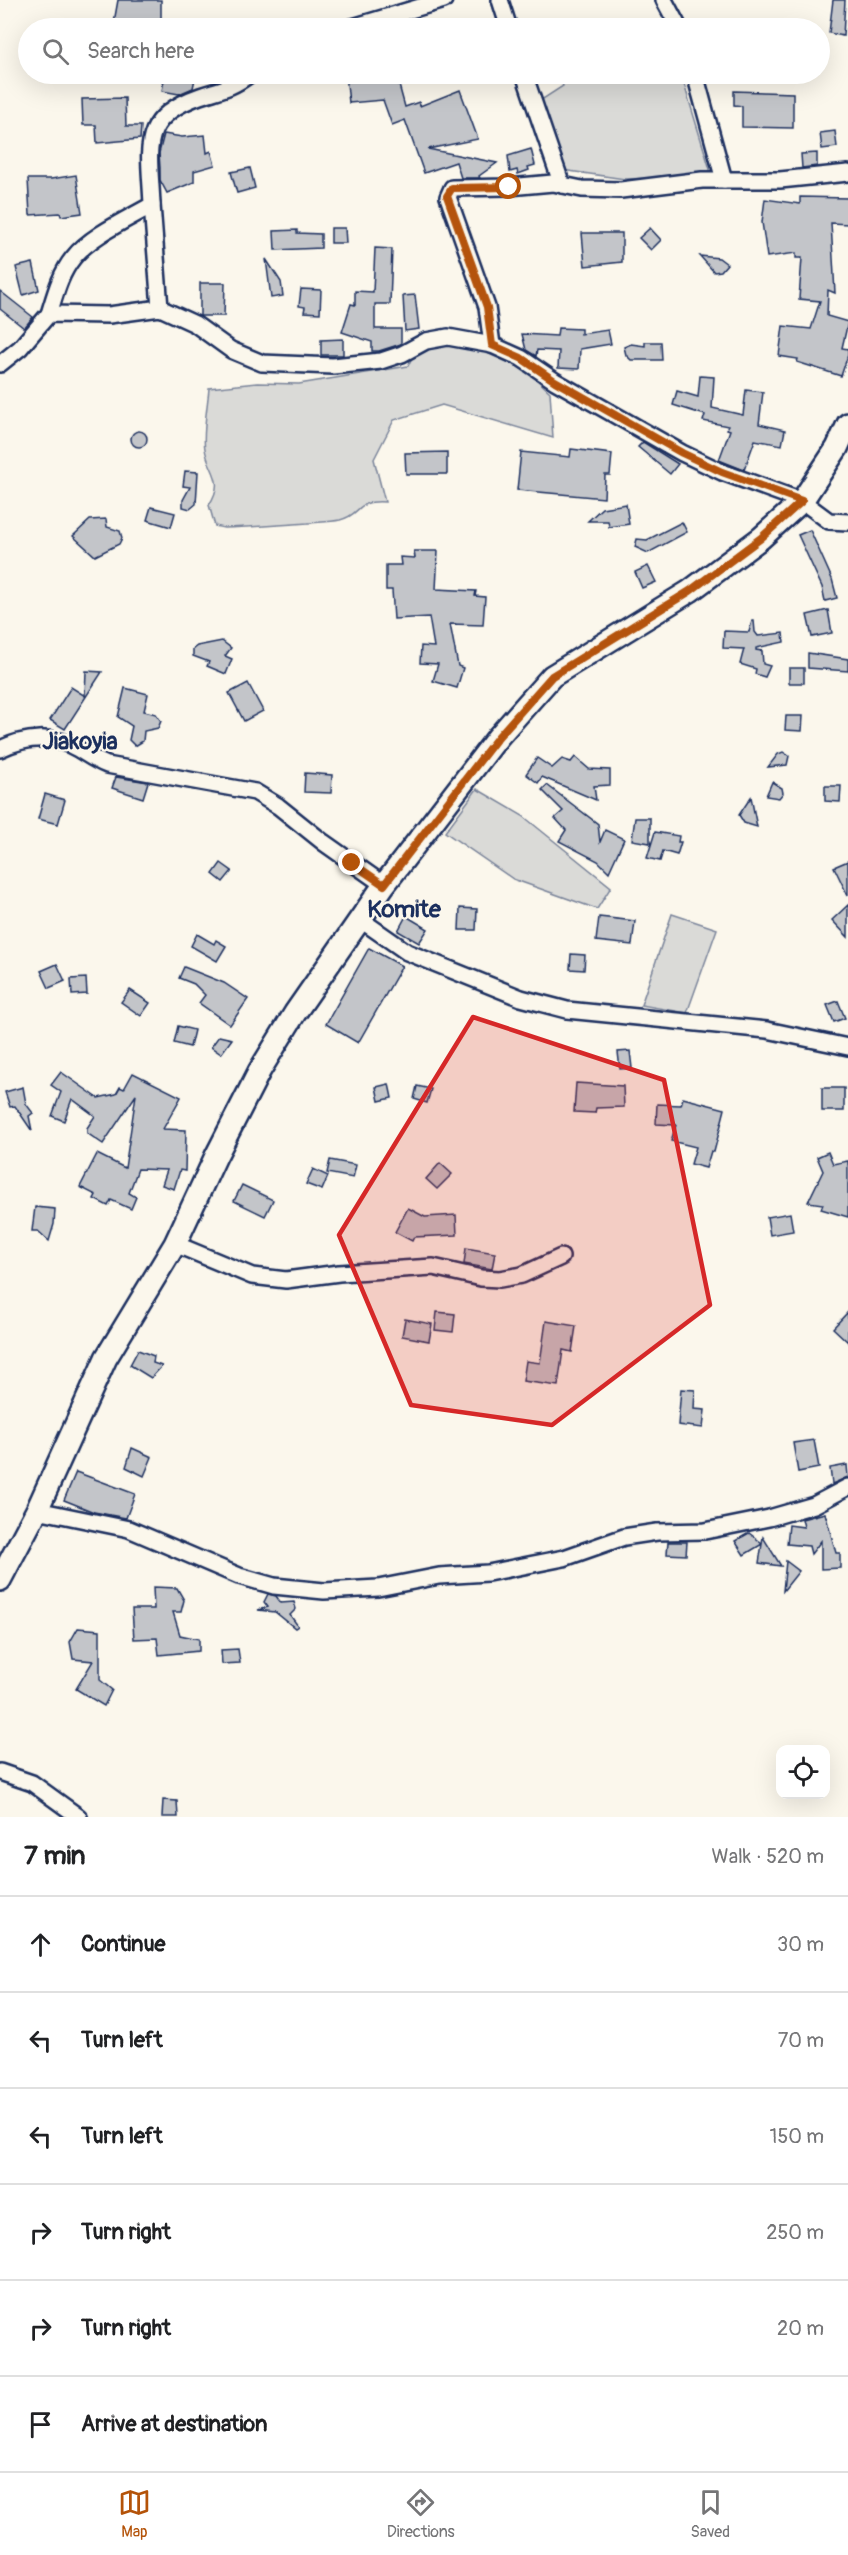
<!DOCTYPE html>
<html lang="en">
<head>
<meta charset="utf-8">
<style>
	body { margin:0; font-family:Pangolin,sans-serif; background:#f2f2f2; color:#202124 }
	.controls { position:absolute; right:18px; bottom:18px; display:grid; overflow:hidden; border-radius:12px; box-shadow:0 6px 24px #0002 }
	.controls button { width:54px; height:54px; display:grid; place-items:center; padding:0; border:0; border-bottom:2px solid #e0e0e0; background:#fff; color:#202124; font:30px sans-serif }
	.stop { position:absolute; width:18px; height:18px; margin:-14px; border:4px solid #b45309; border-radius:50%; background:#fff }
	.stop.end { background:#b45309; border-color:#fff; box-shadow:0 2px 6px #0008 }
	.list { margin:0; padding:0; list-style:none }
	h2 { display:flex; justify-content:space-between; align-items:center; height:78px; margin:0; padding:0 24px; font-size:26px }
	h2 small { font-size:20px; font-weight:400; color:#757577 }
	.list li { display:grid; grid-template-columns:39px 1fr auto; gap:18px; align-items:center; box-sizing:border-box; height:96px; padding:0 24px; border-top:2px solid #e0e0e0 }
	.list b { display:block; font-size:22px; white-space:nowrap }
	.list em { font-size:20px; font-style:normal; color:#757577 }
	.icon { flex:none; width:33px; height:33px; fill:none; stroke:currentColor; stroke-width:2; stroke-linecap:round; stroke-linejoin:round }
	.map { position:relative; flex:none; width:848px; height:1817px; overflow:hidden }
	.search { position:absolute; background:#fff; box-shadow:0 6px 24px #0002; left:18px; right:18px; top:18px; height:66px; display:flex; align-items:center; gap:15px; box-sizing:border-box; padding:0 21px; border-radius:33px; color:#757577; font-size:22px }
	.sheet { height:654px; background:#fff }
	nav { display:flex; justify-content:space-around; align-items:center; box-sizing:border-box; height:84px; border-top:2px solid #e0e0e0; background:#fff; font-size:16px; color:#757577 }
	nav a { display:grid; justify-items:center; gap:3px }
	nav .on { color:#b45309 }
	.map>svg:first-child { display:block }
	.green { fill:#dadad7; stroke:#7a849a; stroke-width:1.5 }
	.building { fill:#c3c5c9; stroke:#1b2f5e; stroke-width:1.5 }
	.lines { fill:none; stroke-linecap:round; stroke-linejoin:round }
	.street-casing { stroke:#1b2f5e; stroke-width:20 }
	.secondary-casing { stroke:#1b2f5e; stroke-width:26 }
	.street { stroke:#fbf7ec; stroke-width:15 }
	.secondary { stroke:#fbf7ec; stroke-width:21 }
	.route { stroke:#b45309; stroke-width:8 }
	.marked { fill:#d62828; fill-opacity:0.2; stroke:#d62828; stroke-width:4.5; stroke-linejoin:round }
	.labels { text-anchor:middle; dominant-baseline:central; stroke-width:4.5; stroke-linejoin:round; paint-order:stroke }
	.quarter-label { font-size:24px; font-weight:bold; fill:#1b2f5e; stroke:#fbf7ec }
</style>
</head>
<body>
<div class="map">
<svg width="848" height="1817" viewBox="0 0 848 1817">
	<rect width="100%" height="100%" fill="#fbf7ec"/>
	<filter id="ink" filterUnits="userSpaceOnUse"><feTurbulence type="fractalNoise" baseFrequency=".0167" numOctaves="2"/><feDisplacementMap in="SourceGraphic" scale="12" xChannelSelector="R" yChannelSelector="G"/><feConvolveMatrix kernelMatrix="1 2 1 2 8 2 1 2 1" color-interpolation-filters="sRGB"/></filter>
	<g filter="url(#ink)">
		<g class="green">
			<path d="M558,74H681L712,176L625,179L562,170L535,104L563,86Z"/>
			<path d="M452,340L521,365L550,392L553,438L442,405L394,420L374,459L385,502C354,500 363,514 340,520C330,522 318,522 308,523C280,525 252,527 224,528L215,526L209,505C226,479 209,473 205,449C202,435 208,403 209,388L257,383L299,384L408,366L418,345Z"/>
			<path d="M477,789L523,816L611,887L597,909L513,879L445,832Z"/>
			<path d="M672,914L717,929L687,1013L641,1005Z"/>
		</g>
		<g class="building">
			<path d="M118,0H161V28H113Z"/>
			<path d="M833,0H845L843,36L829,33Z"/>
			<path d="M165,74H196L193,88L179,94L162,91Z"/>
			<path d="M346,74H396L405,107L419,102L420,106L460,90L478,139L428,149L497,163L479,176L480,178H461L456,162L424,173L405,120L392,125L383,100L349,103Z"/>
			<path d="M734,91L793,93V128L742,127V106L734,105Z"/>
			<path d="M125,98L126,126H141L140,139L97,143L96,125H83L82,99Z"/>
			<path d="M835,131L837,147L822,149L820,133Z"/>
			<path d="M164,134L182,137L205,135L207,153L211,151L215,165L194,171V182L167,193L160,180V168L159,153Z"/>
			<path d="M531,149L535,165L528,167L529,170L518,174L517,170L510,172L508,156Z"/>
			<path d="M817,153V166L802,168L801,154Z"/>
			<path d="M250,168L255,188L237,193L231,172Z"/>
			<path d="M76,175L82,213L61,216L60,213L30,215L28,179H51Z"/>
			<path d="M800,197L848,198V224L831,223L835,293L828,290L827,316L848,322L842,348L848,349V355L841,376L797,362L798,359L779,356L783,326L811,329L820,301L799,299L802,258H796V253L767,257L762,222L765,199L800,204Z"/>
			<path d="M331,228H345L346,243H331Z"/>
			<path d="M650,228L661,240L651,250L639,238Z"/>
			<path d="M297,230V233L321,234V248L275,250L274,231Z"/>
			<path d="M582,233H622V262L585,266Z"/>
			<path d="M375,248L392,249L390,304H375V329H401V344L379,351H372V342L342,332L351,304L355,305V291L373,292Z"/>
			<path d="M700,256L719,258L727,264L721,271L714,272Z"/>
			<path d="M266,259L281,282L283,296L271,298Z"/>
			<path d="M33,263L39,290L23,295L16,267Z"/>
			<path d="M200,283H225L224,316H200Z"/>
			<path d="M301,289L321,290L320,313L304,312L305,307L299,306Z"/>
			<path d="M0,291L33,317L24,328L0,309Z"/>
			<path d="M415,295L419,329L405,331L403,296Z"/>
			<path d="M558,328L581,329V334L608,330L611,344L580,349L579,369L558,368L559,351L537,350L536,356L526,350L522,334L557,336Z"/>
			<path d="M343,339V355H321V340Z"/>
			<path d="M645,342H661L662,360H631L626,355L624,347L631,344L645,346Z"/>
			<path d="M700,376L714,377L712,408L743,415L746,390L763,392L759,424L785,430L782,445L755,440L744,470L719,460L730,430L727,429L728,426L703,421L705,415L673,405L677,391L698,397Z"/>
			<circle cx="139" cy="439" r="8"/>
			<path d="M643,442L678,464L670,474L638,447Z"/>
			<path d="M571,449L612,454L610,475H605L604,498L517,490L521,452L570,457Z"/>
			<path d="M447,452V474H406L405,453Z"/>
			<path d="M185,471L198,472L196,504L190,509L183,507V500L190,487L183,486Z"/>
			<path d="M626,504L629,524L609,527L608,521H588L602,508Z"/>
			<path d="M151,507L175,513L171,527L147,520Z"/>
			<path d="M106,519L107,527L120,531L122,538L119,544L95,556L73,536L90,520Z"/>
			<path d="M682,522L687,532L648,553L635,547L637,539L647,540Z"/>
			<path d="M810,530L832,579L837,598L825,601L822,587L798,535Z"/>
			<path d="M414,551H438L436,589L476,591L475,596L485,597L483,625L450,624L458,666L463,668L457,688L433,681L438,664L420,663L421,646L434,647L429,617L394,619L392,590H386V565H401L400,557L415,558Z"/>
			<path d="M648,566L656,582L642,588L635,572Z"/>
			<path d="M828,610L832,633L812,637L807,615Z"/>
			<path d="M752,621H754L755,632L758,636L783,633L784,642L756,648V650L762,651L763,664L770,666L765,677L755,674L756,669L740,664L744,649L723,648L724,631L749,632Z"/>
			<path d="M222,641L231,648L225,656L232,659L226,674L207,666L209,662L193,656V649L197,646Z"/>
			<path d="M808,653L848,659V671L808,668Z"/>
			<rect x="789" y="668" width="15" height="15"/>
			<path d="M86,671L102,672L65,729L50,720L71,687L85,696Z"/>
			<path d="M248,683L263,711L244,721L229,693Z"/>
			<path d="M125,688L148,694L144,711L156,714L161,721L158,728L144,731L143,741L135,746L129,740L132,726L118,717Z"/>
			<path d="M786,716H803L802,731L785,730Z"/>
			<path d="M783,752L789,756L787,765L768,767L778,754Z"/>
			<path d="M575,757L589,769L610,770V785L594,786L596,800L542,777L538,783L526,774L537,758L552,768L562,759L571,762Z"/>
			<path d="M305,773L332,775L331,793L304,792Z"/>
			<path d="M116,777L148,782L143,798L112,788Z"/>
			<path d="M772,782L782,788L783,793L779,798L766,796Z"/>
			<path d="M547,785L598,824L600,842L605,830L624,839L609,872L598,861L559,841L566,830L555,818L563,811L542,790Z"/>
			<path d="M825,786H841L840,802L825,801Z"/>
			<path d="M45,794L65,800L58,824L38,819Z"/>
			<path d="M751,797L757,827L744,823L739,815Z"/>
			<path d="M635,818H650V843L632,840Z"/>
			<path d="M655,832L679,836L678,842H681L677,855L663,851L660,861L647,858Z"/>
			<path d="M848,861V896L834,867Z"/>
			<path d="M221,863L232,871L223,882L213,874Z"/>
			<path d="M848,905V937L832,920Z"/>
			<path d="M460,908L477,909L476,930H459Z"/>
			<path d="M406,916L428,929L419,943L398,931Z"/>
			<path d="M599,917L635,921L632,945L596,941Z"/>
			<path d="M197,934L214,944L216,940L226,946L217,961L191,946Z"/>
			<path d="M369,948L402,966L358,1043L326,1024Z"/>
			<path d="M571,954L585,955L584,970L570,969Z"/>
			<path d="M57,964L65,981L49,988L41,971Z"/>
			<path d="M184,967L224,983L248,999L230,1025L199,1003L205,995L194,984L179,978Z"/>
			<path d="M86,978L87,994L72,995L71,979Z"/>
			<path d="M130,990L150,1003L141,1016L121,1002Z"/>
			<path d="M838,1001L845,1018L834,1022L827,1005Z"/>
			<path d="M178,1026L194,1030L190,1047L174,1043Z"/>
			<path d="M219,1036L232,1039L221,1054L211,1047Z"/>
			<path d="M630,1051L632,1068L620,1069L618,1052Z"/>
			<path d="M61,1072L98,1098L116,1094L120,1087L124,1089L133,1073L181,1097L163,1129L186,1130L185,1171L180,1170L174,1189L162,1185L167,1170L138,1169L129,1193L136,1197L131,1209L111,1200L108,1206L94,1199L96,1195L80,1187L97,1154L125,1168L136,1095L103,1144L87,1133V1128L95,1116L72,1099L64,1121L52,1116L61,1092L51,1085Z"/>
			<path d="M576,1083L623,1086L624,1107L596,1108L595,1113L574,1112Z"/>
			<path d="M389,1084L392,1098L379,1101L376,1087Z"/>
			<path d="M417,1086L431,1089L427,1103L414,1099Z"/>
			<path d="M23,1087L26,1104L33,1113L29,1116L32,1131L15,1106L10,1107L5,1092Z"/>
			<rect x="822" y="1088" width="22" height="23"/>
			<path d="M683,1098L725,1109L714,1152L711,1151L706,1168L691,1164L696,1147L671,1141L676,1125L656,1124L657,1104L681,1105Z"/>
			<path d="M828,1152L833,1164L848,1161V1217L821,1209L823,1204L808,1202L823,1171L817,1157Z"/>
			<path d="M330,1160L356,1165L353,1178L327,1173Z"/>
			<path d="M440,1163L452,1174L437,1189L426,1179Z"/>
			<path d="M313,1169L328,1176L322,1190L306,1184Z"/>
			<path d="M242,1185L273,1200L265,1216L234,1201Z"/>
			<path d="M35,1207L55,1209L54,1224L49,1241L38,1231H32Z"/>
			<path d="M408,1208L425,1217L456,1215L457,1235L414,1237L412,1241L395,1232Z"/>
			<path d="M790,1213L793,1231L770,1235L767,1217Z"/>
			<path d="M466,1248L495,1253L492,1269L464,1264Z"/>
			<path d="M437,1312L455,1314L453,1332L435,1330Z"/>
			<path d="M848,1312V1342L833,1328Z"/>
			<path d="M405,1319L432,1324L429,1341L402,1336Z"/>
			<path d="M546,1321L576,1326L572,1352L563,1350L558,1386L523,1381L526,1361L540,1363Z"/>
			<path d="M138,1350L154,1356L153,1363L162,1366L151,1378L130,1365Z"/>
			<path d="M681,1389L695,1390L694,1409L705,1410L703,1428L678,1425Z"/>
			<path d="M814,1440L819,1468L798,1472L793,1443Z"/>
			<path d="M132,1448L152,1457L144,1476L126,1467Z"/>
			<path d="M847,1465L848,1477L832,1484L830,1468Z"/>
			<path d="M76,1472L135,1494L126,1518L94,1512L64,1500Z"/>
			<path d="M825,1513L836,1553H840V1568L821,1569V1541L811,1554L809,1546L787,1544L789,1525L804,1527L802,1519Z"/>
			<path d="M749,1533L762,1543L763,1537L781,1566L759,1563L762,1544L744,1555L735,1541Z"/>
			<path d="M668,1542H687L686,1555L667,1554Z"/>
			<path d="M786,1561L799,1571L783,1591Z"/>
			<path d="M153,1587L177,1588L184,1600L181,1612H173L180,1635L199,1639V1651L159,1655L157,1638L134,1639L132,1609H154Z"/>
			<path d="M268,1594L276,1596L281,1603L294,1602L296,1609L290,1615L298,1626L295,1628L275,1612L258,1610L268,1607L264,1602Z"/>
			<path d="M78,1628L100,1630V1680L112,1690L104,1706L76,1689L93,1661L73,1659L70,1642Z"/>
			<path d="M238,1649L240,1663L222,1664L221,1650Z"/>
			<path d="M163,1800L177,1801L178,1817H162Z"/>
		</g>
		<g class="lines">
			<g class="street-casing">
				<g id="street">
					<path d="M500,0L509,28"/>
					<path d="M664,0L679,28"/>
					<path d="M349,28L444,0"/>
					<path d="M524,74L562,185"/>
					<path d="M695,74L724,180"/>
					<path d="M152,205L160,308"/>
					<path d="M49,314C55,295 60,274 73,258C90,236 128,219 152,205C150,150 137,118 200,96C221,89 230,89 250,74"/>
					<path d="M492,345L487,307L448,197L452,188L509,187L553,183L582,189L621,190L702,180H780L848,173"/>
					<path d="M0,364L20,348L49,314L109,315L160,308L195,324L231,350L262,363L333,366L381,361L402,354L426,341L448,337L492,345L521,358L555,381L682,453L722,472L802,501L829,521L848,522"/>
					<path d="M0,749C25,737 53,734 78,749C88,755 96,761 107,765L255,792L278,806L323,842L384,885"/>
					<path d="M361,920L407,952L521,998L567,1010L767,1030L848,1047"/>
					<path d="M175,1244L252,1276L286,1280L339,1273L433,1267L481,1278L500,1279L522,1275L561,1257"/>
					<path d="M37,1510L129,1529L239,1576L274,1586L324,1591L378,1588L439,1576L488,1573L564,1558L624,1537L657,1532L705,1531L769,1518L814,1505L848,1487"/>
					<path d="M0,1772L32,1783L79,1817"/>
				</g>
			</g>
			<g class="secondary-casing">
				<path id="secondary" d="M0,1580L37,1510L106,1358L175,1244L216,1156L260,1070L295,1013L384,885L498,737L552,676L690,591L761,538L802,501L837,448L848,424"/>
			</g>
			<use href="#street" class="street"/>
			<use href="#secondary" class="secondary"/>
		</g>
	</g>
	<g class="lines" filter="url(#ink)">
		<path class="route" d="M352,863L384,885L498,737L552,676L690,591L761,538L802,501L722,472L682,453L555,381L521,358L492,345L487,307L447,196L452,188L509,187"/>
	</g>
	<path class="marked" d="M473,1017L664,1080L710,1305L552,1425L411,1405L339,1235Z"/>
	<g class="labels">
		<g class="quarter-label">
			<text x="80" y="741">Jiakoyia</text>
			<text x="404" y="909">Komite</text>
		</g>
	</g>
</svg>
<div class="controls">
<button><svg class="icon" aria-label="locate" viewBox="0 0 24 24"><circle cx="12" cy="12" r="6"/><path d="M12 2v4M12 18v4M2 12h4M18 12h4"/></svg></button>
</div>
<div class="stop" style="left:509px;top:187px"></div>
<div class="stop end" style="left:352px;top:863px"></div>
<div class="search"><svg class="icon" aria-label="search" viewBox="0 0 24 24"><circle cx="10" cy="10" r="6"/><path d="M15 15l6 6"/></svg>Search here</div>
</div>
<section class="sheet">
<h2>7 min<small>Walk · 520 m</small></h2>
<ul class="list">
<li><svg class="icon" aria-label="ahead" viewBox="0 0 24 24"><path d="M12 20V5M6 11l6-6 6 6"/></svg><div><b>Continue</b></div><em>30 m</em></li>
<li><svg class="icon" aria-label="left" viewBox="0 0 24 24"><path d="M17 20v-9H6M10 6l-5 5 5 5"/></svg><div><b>Turn left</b></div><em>70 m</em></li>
<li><svg class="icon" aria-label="left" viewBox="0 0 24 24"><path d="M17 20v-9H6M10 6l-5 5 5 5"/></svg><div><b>Turn left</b></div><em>150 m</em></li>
<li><svg class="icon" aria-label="right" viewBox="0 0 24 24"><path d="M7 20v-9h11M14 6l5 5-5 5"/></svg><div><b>Turn right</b></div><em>250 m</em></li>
<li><svg class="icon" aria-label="right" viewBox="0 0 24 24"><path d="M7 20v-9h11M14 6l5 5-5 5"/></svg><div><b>Turn right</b></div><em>20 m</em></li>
<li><svg class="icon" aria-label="arrive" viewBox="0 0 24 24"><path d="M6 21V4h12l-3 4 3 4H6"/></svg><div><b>Arrive at destination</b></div></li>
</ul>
</section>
<nav>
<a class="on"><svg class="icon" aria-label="map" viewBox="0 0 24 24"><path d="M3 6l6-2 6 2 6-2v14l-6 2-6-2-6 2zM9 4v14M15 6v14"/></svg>Map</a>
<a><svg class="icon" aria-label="directions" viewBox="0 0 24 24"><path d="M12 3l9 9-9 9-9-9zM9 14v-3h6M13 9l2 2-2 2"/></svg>Directions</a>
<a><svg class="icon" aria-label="saved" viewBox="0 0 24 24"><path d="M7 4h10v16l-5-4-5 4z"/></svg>Saved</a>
</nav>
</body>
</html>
